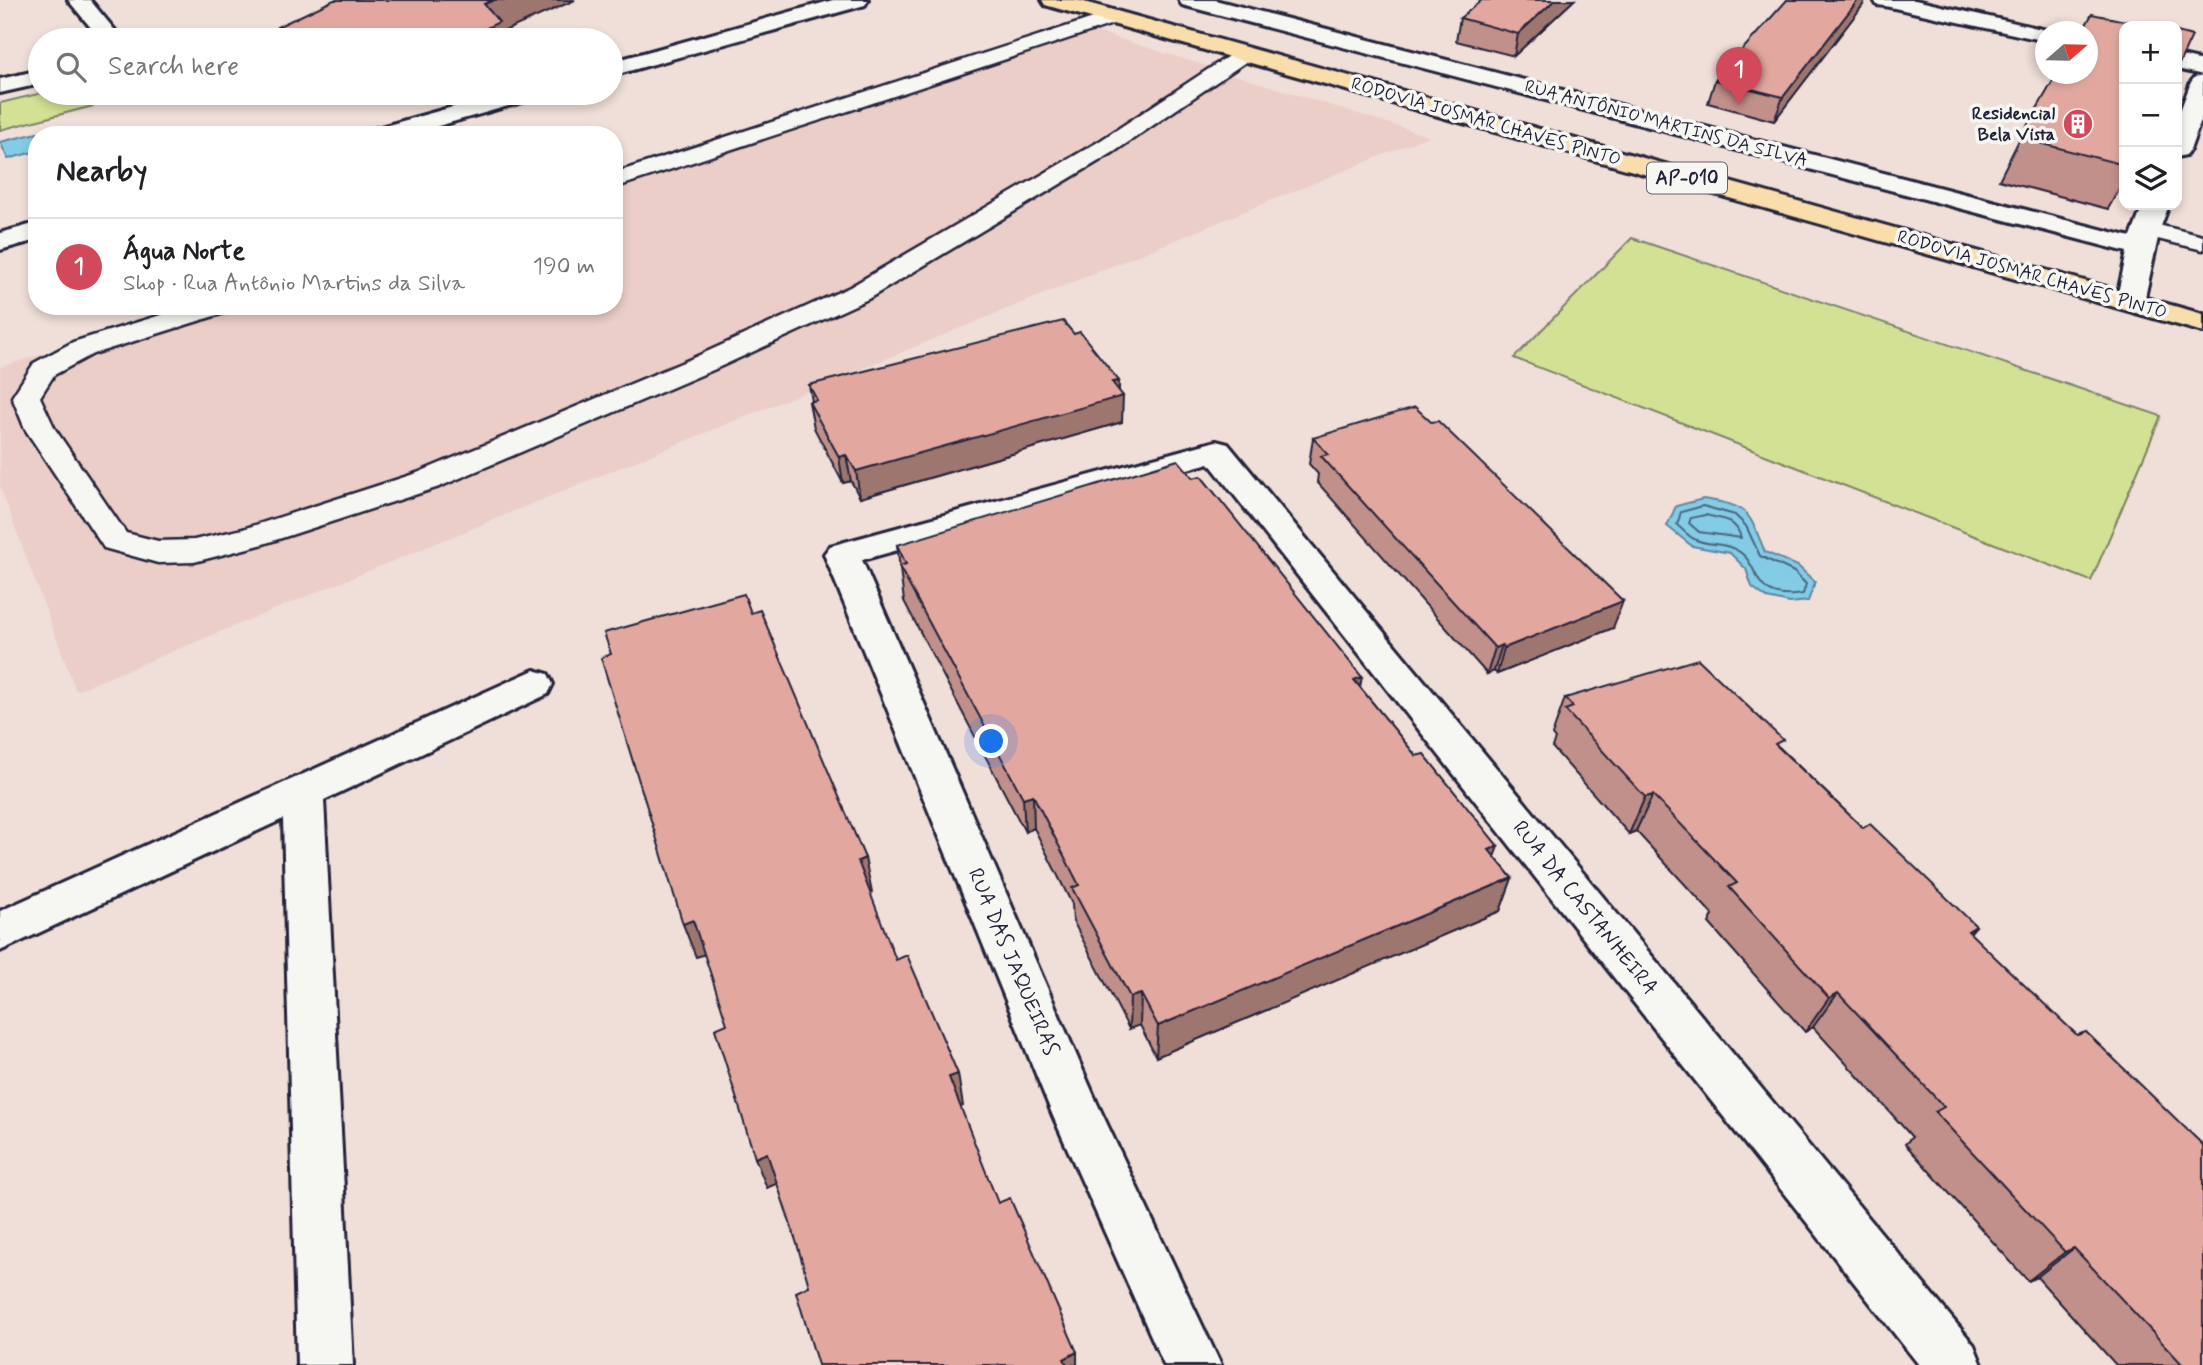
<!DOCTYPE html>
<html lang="en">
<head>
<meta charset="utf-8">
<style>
	body { margin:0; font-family:Mynerve,sans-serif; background:#f2f2f2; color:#202124 }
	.controls { position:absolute; right:21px; top:21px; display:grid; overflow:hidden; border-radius:14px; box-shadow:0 4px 10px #0003 }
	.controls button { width:63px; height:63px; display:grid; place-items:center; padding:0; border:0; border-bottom:2px solid #e0e0e0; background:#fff; color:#202124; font:35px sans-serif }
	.compass { position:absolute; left:2035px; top:21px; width:63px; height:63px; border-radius:50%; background:#fff; box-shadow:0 4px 10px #0003; rotate:70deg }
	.you { position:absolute; left:992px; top:742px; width:24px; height:24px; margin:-18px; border:5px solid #fff; border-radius:50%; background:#1a73e8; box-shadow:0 0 0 10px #1a73e833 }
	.badge { display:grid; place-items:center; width:46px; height:46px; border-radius:50%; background:#d1495b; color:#fff; font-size:23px; font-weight:700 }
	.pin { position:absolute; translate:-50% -58px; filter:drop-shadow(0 2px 4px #0008) }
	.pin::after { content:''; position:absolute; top:37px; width:24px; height:21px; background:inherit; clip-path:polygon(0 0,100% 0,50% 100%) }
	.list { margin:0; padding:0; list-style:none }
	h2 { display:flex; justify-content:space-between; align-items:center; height:91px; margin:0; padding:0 28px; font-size:30px }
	h2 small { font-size:23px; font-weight:400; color:#757577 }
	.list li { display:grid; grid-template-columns:46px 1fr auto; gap:21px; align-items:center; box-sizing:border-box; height:98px; padding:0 28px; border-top:2px solid #e0e0e0 }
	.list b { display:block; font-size:26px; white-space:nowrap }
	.list p { margin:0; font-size:23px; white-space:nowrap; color:#757577 }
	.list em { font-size:23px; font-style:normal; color:#757577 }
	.icon { flex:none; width:38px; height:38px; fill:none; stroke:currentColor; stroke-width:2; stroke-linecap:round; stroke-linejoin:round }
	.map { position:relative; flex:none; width:2203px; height:1365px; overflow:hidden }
	.search { position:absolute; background:#fff; box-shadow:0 4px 10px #0003; left:28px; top:28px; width:595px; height:77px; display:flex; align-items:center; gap:18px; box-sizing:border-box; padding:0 24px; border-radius:38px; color:#757577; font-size:26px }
	.panel { position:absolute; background:#fff; box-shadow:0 4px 10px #0003; left:28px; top:126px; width:595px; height:189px; border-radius:28px }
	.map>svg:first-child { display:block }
	.built { fill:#eccec8 }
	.green { fill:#d3e194; stroke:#7a8268; stroke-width:2 }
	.water { fill:#84cbe5; stroke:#5d87a1; stroke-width:2 }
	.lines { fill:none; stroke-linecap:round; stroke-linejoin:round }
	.shore { stroke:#49667f; stroke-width:2 }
	.lane-casing { stroke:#22223b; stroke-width:5 }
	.street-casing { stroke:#22223b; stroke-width:6 }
	.primary-casing { stroke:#22223b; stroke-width:6 }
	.lane { fill:#f6f6f2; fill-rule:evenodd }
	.street { fill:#f6f6f2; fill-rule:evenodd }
	.primary { fill:#f9deab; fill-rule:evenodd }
	.wall { fill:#c2908a; stroke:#22223b; stroke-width:2 }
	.shaded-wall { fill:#9e7670; stroke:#22223b; stroke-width:2 }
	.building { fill:#e2a8a0; stroke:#22223b; stroke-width:2 }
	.labels { text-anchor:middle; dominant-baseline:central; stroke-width:7; stroke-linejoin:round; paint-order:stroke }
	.far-poi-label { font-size:18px; font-weight:bold; fill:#22223b; stroke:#f6f6f2; text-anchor:end }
	.far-street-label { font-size:18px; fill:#22223b; stroke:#f6f6f2 }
	.shield { fill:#f6f6f2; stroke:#626272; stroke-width:2 }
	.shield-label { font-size:19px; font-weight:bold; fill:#22223b }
	.street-label { font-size:21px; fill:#22223b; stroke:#f6f6f2 }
</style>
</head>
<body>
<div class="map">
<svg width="2203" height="1365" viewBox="0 0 2203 1365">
	<rect width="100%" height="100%" fill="#f0dfd9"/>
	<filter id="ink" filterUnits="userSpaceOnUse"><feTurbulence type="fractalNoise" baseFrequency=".0143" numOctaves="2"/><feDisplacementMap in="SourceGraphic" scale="14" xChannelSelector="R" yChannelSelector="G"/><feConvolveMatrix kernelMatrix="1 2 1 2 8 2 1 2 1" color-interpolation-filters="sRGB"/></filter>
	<g filter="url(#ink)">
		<path class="built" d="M1095,31L1429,136L76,691L0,487V367L199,306H614V179Z"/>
		<g class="green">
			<path d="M42,93H85L93,106L0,130V103Z"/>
			<path d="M1632,238L2161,416L2091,581L1514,358Z"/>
		</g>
		<g class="water">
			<path d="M58,128L60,135H37V151L8,159L0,142Z"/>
			<path d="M1703,499C1750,506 1748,511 1765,552L1798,566L1815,582L1808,601L1790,603L1767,598L1752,587L1746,569L1730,553L1692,546L1667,526L1676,506Z"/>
		</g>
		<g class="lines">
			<g class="shore">
				<path d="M1703,506L1735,515L1746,526L1760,556L1794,572L1806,584L1803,594C1745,603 1765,560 1732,548C1720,543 1705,545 1694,539C1688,536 1682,529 1677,525L1681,512Z"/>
				<path d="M1705,515C1721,518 1737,520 1741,538L1699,532L1689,523L1691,518Z"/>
			</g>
			<g class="lane-casing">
				<g id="lane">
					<path d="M1115,11L1122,13L1125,17L1122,21L614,188V173Z"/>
					<path d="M1243,49L1250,51L1253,55L1250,59L1114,152L868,299L713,370L439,487L260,545L194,562L158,563L104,548L25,429L12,397L34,363L73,342L190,306H231L227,312L93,354L54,375L40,397L55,429L126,533L158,541L194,540L243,529L417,473L693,358L850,287L1098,142L1236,51Z"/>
					<path d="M2146,222L2203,236V250L2137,234L2134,229L2137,224Z"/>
				</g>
			</g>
			<g class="street-casing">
				<g id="street">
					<path d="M68,0H90L123,40H101Z"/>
					<path d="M833,0H868L865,5L611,76V62Z"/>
					<path d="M1179,0H1215L2131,237L2143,205H2169L2160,229L2144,302L2140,308L2130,311L2120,308L2116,302L2127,252L1182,5Z"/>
					<path d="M1874,0H1915L2055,32H2046V41L1885,6L1877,5Z"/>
					<path d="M2177,55L2203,61V75L2177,69Z"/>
					<path d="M40,70V84L0,93V79Z"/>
					<path d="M2203,75V114L2190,150L2186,155L2177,157V119L2191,82L2195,77Z"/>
					<path d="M503,93H540L536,98L407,135H367L370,130Z"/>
					<path d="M37,223V240L0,250V233Z"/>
					<path d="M1216,441L1228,444L1974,1345L1982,1365H1919L1209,463L862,560L1097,1103L1221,1365H1164L1053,1116L824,554L830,546Z"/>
					<path d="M534,670L548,674L553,684L548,694L324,800L353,1365H297L283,819L0,951V911Z"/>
				</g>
			</g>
			<g class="primary-casing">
				<path id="primary" d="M1042,0H1077L2203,314V332L1045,5Z"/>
			</g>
			<use href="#lane" class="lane"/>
			<use href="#street" class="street"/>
			<use href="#primary" class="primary"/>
		</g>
		<g class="wall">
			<path d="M1574,0L1514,56L1456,41L1460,18Z"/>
			<path d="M1863,5L1774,121L1708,103L1715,80Z"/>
			<path d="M2124,26V180L2108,209L1999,180L2020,138Z"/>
			<path d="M312,93H437L430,97L316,100Z"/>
			<path d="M1074,334L1119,381V391L1122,422L860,498L851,481L843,483L814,428L809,402L812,401L809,385Z"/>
			<path d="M1313,438L1613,628L1497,674L1494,671L1487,674L1317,482L1318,474L1309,464Z"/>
			<path d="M897,545L1360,687L1416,756L1498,846L1494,856L1512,878L1500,911L1156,1057L1140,1025L1129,1029L1073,921L1072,904L1034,828L1025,832L904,601Z"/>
			<path d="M1565,698L1779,747L1863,828L1976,926L1970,933L2203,1365H2116L2037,1277L2028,1281L1905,1144L1912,1137L1882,1103L1813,1027L1805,1032L1709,923L1713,915L1636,831L1629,834L1552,747L1555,739L1552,735Z"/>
		</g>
		<g class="shaded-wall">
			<path d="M494,0H575L502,32L505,40H463L484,4Z"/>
			<path d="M1555,0H1574L1514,56L1518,34Z"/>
			<path d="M1858,0H1865L1863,5L1774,121L1783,97Z"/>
			<path d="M428,93H437L430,97Z"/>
			<path d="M1119,381V397L1123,396L1122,422L860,498L856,471L1112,382Z"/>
			<path d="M846,455L851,481L843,483L839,457Z"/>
			<path d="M1623,601L1613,628L1497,674L1504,648Z"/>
			<path d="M1502,645L1494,671L1487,674L1495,648Z"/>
			<path d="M1362,677L1355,712L1354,680Z"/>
			<path d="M1033,795L1034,828L1025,832L1023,798Z"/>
			<path d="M1653,795L1636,831L1629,834L1645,797Z"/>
			<path d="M1498,846L1486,880L1489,850Z"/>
			<path d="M865,858L872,893L865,896L858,861Z"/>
			<path d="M1512,878L1500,911L1156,1057L1158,1026Z"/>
			<path d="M693,920L706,954L696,957L683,924Z"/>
			<path d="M1838,993L1813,1027L1805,1032L1829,998Z"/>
			<path d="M1141,994L1140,1025L1129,1029L1130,997Z"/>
			<path d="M958,1074L963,1106L954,1109L949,1077Z"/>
			<path d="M767,1153L778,1183L767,1188L755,1158Z"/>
			<path d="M2074,1248L2037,1277L2028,1281L2065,1252Z"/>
			<path d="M1077,1352V1365H1064V1359Z"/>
		</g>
		<g class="building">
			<path d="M334,0H494L484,4L499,22L463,40H286L277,27Z"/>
			<path d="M1482,0H1555L1518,34L1460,18Z"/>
			<path d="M1787,0H1858L1783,97L1715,80Z"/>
			<path d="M2092,14L2149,26H2124V165L2020,138L2057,74H2088V32H2082Z"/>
			<path d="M2177,32L2192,36L2177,68Z"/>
			<path d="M1063,321L1074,334L1080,332L1119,381L1112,382L1123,396L856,471L846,455L839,457L809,402L817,400L809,385Z"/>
			<path d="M1415,407L1431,422L1438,421L1623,601L1504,648L1502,645L1495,648L1321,456L1328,454L1313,438Z"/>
			<path d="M1178,460L1193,478L1201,476L1362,677L1354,680L1416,756L1424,754L1498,846L1489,850L1512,878L1158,1026L1141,994L1130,997L1072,888L1079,885L1033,795L1023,798L899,566L906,564L897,545Z"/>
			<path d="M744,594L751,613L760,610L865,858L858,861L896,960L907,955L958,1074L949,1077L998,1203L1010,1198L1077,1352L1064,1359L1067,1365H818L796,1292L809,1286L797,1244L767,1153L755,1158L715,1029L727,1024L693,920L683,924L601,658L611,654L604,633Z"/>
			<path d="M1698,659L1783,740L1775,744L1863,828L1870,824L1976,926L1968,931L1999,961L2077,1035L2086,1032L2203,1145V1365H2183L2074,1248L2065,1252L1935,1112L1944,1107L1910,1070L1838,993L1829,998L1729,887L1737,883L1653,795L1645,797L1565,710L1573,707L1565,698Z"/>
		</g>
	</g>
	<defs>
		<g id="building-disc" transform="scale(1.575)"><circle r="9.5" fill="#d1495b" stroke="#f6f6f2"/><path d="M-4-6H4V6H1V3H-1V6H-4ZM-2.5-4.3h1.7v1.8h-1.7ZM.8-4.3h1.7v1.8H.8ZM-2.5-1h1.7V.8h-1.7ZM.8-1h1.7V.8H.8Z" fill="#fff"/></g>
	</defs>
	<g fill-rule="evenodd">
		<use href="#building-disc" x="2078" y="124"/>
	</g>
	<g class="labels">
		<g class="far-poi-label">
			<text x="2055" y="114">Residencial<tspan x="2055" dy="21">Bela Vista</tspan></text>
		</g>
		<g class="far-street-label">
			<text transform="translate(1486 122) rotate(16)">RODOVIA JOSMAR CHAVES PINTO</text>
			<text transform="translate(1666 124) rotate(15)">RUA ANTÔNIO MARTINS DA SILVA</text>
			<text transform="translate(2032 275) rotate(16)">RODOVIA JOSMAR CHAVES PINTO</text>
		</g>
		<rect class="shield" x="1647" y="162.5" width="80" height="31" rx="5"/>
		<g class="shield-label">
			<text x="1687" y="178">AP-010</text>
		</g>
		<g class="street-label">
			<text transform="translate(1585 908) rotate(51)">RUA DA CASTANHEIRA</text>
			<text transform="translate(1013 962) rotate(67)">RUA DAS JAQUEIRAS</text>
		</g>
	</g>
</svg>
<div class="controls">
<button>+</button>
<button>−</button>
<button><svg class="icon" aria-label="layers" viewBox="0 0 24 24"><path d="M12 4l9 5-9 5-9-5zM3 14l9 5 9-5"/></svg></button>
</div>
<svg class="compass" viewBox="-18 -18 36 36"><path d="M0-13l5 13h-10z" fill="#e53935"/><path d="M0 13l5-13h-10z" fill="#757577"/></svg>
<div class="you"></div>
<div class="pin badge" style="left:1739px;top:105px">1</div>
<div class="search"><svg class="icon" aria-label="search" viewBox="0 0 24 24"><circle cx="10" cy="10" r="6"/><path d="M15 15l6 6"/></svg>Search here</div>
<section class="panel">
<h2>Nearby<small></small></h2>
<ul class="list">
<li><span class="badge">1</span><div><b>Água Norte</b><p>Shop · Rua Antônio Martins da Silva</p></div><em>190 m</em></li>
</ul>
</section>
</div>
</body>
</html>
